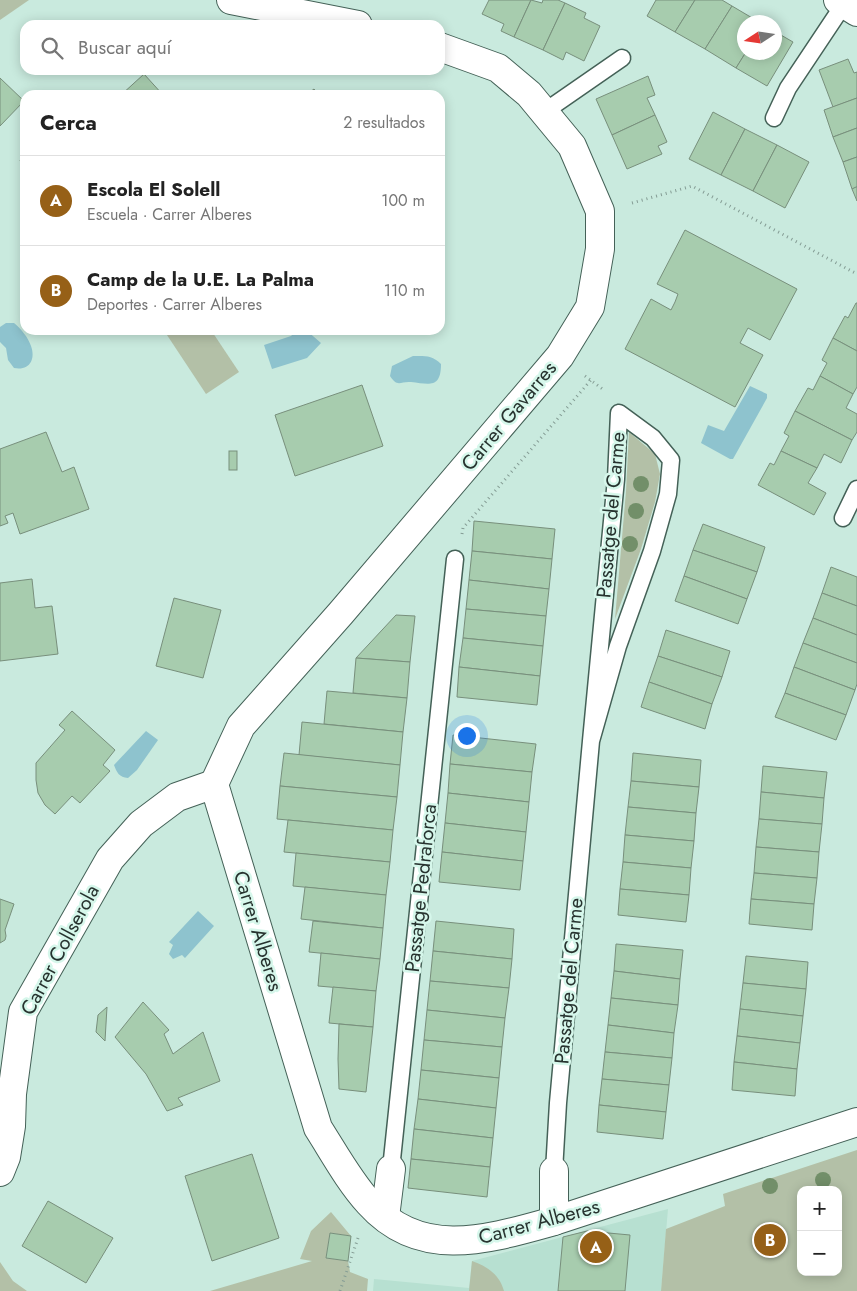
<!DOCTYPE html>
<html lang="es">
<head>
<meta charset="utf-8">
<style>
	body { margin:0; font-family:Jost,sans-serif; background:#f6f6f6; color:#222 }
	.controls { position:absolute; right:15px; bottom:15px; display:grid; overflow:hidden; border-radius:10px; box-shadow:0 2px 12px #0003 }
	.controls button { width:45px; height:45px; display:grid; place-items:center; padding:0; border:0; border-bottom:1px solid #e0e0e0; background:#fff; color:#222; font:25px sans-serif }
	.compass { position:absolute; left:737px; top:15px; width:45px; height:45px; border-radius:50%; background:#fff; box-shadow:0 2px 12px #0003; rotate:258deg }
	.you { position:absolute; left:466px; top:735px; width:18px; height:18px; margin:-12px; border:4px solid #fff; border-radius:50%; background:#1a73e8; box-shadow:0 0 0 8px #1a73e833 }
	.badge { display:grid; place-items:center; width:32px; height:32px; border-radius:50%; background:#966017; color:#fff; font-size:16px; font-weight:700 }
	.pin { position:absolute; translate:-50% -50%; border:2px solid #fff; box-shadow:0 1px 5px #0006 }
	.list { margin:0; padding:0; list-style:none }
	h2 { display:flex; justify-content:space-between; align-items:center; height:65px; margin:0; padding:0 20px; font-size:21px }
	h2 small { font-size:16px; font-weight:400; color:#767676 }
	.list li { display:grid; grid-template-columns:32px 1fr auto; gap:15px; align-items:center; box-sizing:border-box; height:90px; padding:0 20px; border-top:1px solid #e0e0e0 }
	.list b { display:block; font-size:19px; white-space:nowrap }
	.list p { margin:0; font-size:16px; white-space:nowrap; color:#767676 }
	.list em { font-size:16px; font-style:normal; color:#767676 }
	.icon { flex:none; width:28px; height:28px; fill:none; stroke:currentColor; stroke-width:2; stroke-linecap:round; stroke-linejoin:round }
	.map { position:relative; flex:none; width:857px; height:1291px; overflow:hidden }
	.search { position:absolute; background:#fff; box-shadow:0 2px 12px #0003; left:20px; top:20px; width:425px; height:55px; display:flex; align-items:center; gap:12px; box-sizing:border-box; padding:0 18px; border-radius:15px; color:#767676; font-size:19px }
	.panel { position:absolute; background:#fff; box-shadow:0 2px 12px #0003; left:20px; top:90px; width:425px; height:245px; border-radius:15px }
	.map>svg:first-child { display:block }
	.built { fill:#b7e0d1 }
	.green { fill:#b3c0a7; fill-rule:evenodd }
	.water { fill:#8ec3ce }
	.building { fill:#a7ccae; stroke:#788f7c }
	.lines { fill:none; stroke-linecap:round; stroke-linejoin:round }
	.lane-casing { stroke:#446157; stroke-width:19 }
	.street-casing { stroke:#446157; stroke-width:30 }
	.path { stroke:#849c94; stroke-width:3; stroke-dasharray:1 4; stroke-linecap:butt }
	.lane { stroke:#fff; stroke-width:16 }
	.street { stroke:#fff; stroke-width:28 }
	.tree { fill:#728f69 }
	.labels { text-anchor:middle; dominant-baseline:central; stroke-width:5; stroke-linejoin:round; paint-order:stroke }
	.street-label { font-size:20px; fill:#27332f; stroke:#d6f7eb }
</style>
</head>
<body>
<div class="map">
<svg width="857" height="1291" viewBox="0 0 857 1291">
	<rect width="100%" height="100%" fill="#c9eade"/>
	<path class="built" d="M668,1209L661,1291H373L374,1279L469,1288L472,1261Z"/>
	<g class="green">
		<path d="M0,0H29L0,20Z"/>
		<path d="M168,330H211L239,372L206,394L165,332Z"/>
		<path d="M629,432L655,454L660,474L655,502L641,549L615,619L626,491Z"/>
		<path d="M857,1150V1291H661L666,1229L725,1206L723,1194ZM801,1190H838V1272H801Z"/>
		<path d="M331,1212L351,1236L330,1233L326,1258L348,1261L350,1272L368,1279L367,1291H210L312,1261L300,1259L311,1231Z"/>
		<path d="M472,1261C488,1267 499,1274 504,1291H469Z"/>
		<path d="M0,1262L13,1281L27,1291H0Z"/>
	</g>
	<g class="water">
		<path d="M6,323H14C21,329 28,337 31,346C36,360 29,371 14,368L8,360L6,348L0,342V327Z"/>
		<path d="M297,330H306L321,343L307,358L272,369L264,345L291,336Z"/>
		<path d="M413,356C425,356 432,355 441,364C441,389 429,384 411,382C400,381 398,388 390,376L392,366Z"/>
		<path d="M750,386L767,394V398L733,459H730L701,443L708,425L724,431Z"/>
		<path d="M146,731L158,740L137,770L128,778C119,777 117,773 114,765Z"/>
		<path d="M198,911L214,926L185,958L182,955L173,959L169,954L173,945L169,942Z"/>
	</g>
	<g class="building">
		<path d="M489,0H531L514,37L501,31L504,24L482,14Z"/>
		<path d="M531,0L542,3L543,0H558L565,3L543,50L514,37Z"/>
		<path d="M656,0H695L675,32L647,16Z"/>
		<path d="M695,0H722L732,6L705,49L675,32Z"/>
		<path d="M565,3L586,13L584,18L600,26L584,61L566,52L563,60L543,50Z"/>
		<path d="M732,6L759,22H744L746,52L736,68L705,49Z"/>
		<path d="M774,31L793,42L767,86L736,68L746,52H774Z"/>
		<path d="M848,59L854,73L857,72V98L833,107L819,70Z"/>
		<path d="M144,74L163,95H121Z"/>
		<path d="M648,76L655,95L647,98L655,115L612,135L596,99Z"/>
		<path d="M0,78L24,101L0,126Z"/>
		<path d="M314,89L319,95H306Z"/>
		<path d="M857,98V128L833,137L824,110Z"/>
		<path d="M713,112L745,129L721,175L689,159Z"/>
		<path d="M655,115L667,142L658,146L662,154L627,169L612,135Z"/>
		<path d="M857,128V157L843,162L833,137Z"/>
		<path d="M745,129L777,145L753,191L721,175Z"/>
		<path d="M777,145L809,162L785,208L753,191Z"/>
		<path d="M857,157V187L852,189L843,162Z"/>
		<path d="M25,159V173L20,160Z"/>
		<path d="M856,187H857V201L852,189Z"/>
		<path d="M685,230L797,289L770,340L748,328L740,343L763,355L735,407L625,349L651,299L671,310L675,302L678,294L657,284Z"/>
		<path d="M856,303H857V351L833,338L845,316L848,318Z"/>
		<path d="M833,338L857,351V387L853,394L820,376L827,363L822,360Z"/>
		<path d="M820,376L853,394L846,408L857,414V432L852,440L795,411L808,388L813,390Z"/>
		<path d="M362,385L383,446L295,476L275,415Z"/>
		<path d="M795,411L852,440L841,463L824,454L817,468L781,451L789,436L784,433Z"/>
		<path d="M46,432L62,472L74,467L89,509L20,534L13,513L5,516L8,523L0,526V449Z"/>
		<rect x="229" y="451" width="8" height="19"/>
		<path d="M781,451L817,468L808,483L826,493L814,515L758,485L770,463L774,465Z"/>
		<path d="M474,521L555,529L552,559L472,551Z"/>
		<path d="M703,524L765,547L757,572L693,550Z"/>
		<path d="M693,550L757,572L747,599L684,576Z"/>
		<path d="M472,551L552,559L549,589L469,580Z"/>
		<path d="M831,567L857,577V606L822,593Z"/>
		<path d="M684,576L747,599L738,624L675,601Z"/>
		<path d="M32,579L35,608L52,606L58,654L0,661V583Z"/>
		<path d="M469,580L549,589L546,616L466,609Z"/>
		<path d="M822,593L857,606V635L813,618Z"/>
		<path d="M174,598L221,610L203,678L156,666Z"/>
		<path d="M466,609L546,616L543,646L463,638Z"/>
		<path d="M396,615L415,616L410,662L356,658Z"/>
		<path d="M813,618L857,635V663L803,643Z"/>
		<path d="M666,630L730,651L722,677L658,656Z"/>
		<path d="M463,638L543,646L540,676L459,667Z"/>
		<path d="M803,643L857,663V684L855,690L794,667Z"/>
		<path d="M658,656L722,677L712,704L649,682Z"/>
		<path d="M356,658L410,662L407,698L353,693Z"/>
		<path d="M459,667L540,676L537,705L457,697Z"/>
		<path d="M794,667L855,690L846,715L785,693Z"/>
		<path d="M649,682L712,704L705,729L641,707Z"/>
		<path d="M327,691L407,698L403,732L324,724Z"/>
		<path d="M785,693L846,715L836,740L775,717Z"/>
		<path d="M72,711L115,750L103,765L110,771L80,803L72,796L55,814L45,805L38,793L36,780V763L65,730L59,725Z"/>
		<path d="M302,722L403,732L400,765L299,755Z"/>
		<path d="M453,735L536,744L532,772L450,764Z"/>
		<path d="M284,753L400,765L397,797L280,786Z"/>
		<path d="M633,753L701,760L699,787L631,781Z"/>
		<path d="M450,764L532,772L529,802L448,793Z"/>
		<path d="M763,766L827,772L824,798L761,792Z"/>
		<path d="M631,781L699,787L696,813L628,807Z"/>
		<path d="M280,786L397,797L393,830L277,819Z"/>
		<path d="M761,792L824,798L822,824L759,819Z"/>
		<path d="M448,793L529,802L526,832L445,823Z"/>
		<path d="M628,807L696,813L694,841L625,835Z"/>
		<path d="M759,819L822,824L819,852L756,847Z"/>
		<path d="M288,820L393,830L390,862L284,852Z"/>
		<path d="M445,823L526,832L523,861L442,852Z"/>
		<path d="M625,835L694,841L691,868L623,862Z"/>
		<path d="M756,847L819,852L817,878L754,873Z"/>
		<path d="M442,852L523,861L520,890L439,882Z"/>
		<path d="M296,853L390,862L386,895L293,886Z"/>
		<path d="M623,862L691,868L689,895L620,889Z"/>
		<path d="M754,873L817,878L814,904L751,899Z"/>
		<path d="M305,887L386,895L383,928L301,919Z"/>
		<path d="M620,889L689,895L686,922L618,915Z"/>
		<path d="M0,899L14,904L5,930L6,936L5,940L0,943Z"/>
		<path d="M751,899L814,904L812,930L749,924Z"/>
		<path d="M313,921L383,928L380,959L309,952Z"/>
		<path d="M436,921L514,929L512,959L433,951Z"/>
		<path d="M616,944L683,950L680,979L614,971Z"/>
		<path d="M433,951L512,959L509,988L430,981Z"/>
		<path d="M321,953L380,959L376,991L318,986Z"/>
		<path d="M746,956L808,962L806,989L743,983Z"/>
		<path d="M614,971L680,979L678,1005L611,998Z"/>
		<path d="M430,981L509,988L505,1018L427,1010Z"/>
		<path d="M743,983L806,989L803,1016L740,1009Z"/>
		<path d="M333,987L376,991L373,1027L329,1023Z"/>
		<path d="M611,998L678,1005L674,1033L608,1025Z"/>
		<path d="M143,1002L169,1030L164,1034L173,1054L203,1032L220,1081L178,1098L183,1105L167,1111L146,1074L115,1037Z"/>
		<path d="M107,1007L105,1041L96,1032L98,1015Z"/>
		<path d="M740,1009L803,1016L800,1043L737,1036Z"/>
		<path d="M427,1010L505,1018L502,1047L424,1040Z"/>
		<path d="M339,1024L373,1027L366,1092L339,1089L338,1059Z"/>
		<path d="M608,1025L674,1033L672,1058L605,1052Z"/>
		<path d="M737,1036L800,1043L797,1069L734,1062Z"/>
		<path d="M424,1040L502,1047L499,1078L421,1070Z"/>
		<path d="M605,1052L672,1058L669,1085L602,1079Z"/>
		<path d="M734,1062L797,1069L795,1096L732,1090Z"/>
		<path d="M421,1070L499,1078L496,1108L418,1099Z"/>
		<path d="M602,1079L669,1085L666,1112L599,1105Z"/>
		<path d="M418,1099L496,1108L493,1138L414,1129Z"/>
		<path d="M599,1105L666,1112L663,1139L597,1132Z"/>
		<path d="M414,1129L493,1138L490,1167L411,1159Z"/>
		<path d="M252,1154L279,1238L212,1261L185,1176Z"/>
		<path d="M411,1159L490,1167L487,1197L408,1188Z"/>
		<path d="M48,1201L113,1238L86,1283L22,1246Z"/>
		<path d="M587,1231L630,1235L625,1291H558L563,1237Z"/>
		<path d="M330,1233L351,1236L348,1261L326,1258Z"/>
	</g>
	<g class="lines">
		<g class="lane-casing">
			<g id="lane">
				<path d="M544,112L622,58"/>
				<path d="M774,118L788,88L844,4"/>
				<path d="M843,518L857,489"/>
				<path d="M391,1169L455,559"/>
				<path d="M554,1171L558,1103L591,741L618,646L652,551L668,494L671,460L653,438L619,413L616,479L591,741"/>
			</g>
		</g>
		<g class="street-casing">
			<g id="street">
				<path d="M231,0L358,25"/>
				<path d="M838,0L857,12"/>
				<path d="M214,784L318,1128C334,1153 349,1181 369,1203C421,1261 489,1239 554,1221L857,1122"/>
				<path d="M214,784L241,726L341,613L560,356L590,307L600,249V211L572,146L529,94L498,68L440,47"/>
				<path d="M554,1171V1221"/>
				<path d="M0,1172L6,1157L11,1126L12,1094L23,1012L110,859L141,824L177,797L214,784"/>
				<path d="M385,1217L391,1169"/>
			</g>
		</g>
		<g class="path">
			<path d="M632,203L692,186L857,274"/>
			<path d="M585,376L604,390"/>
			<path d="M462,534L463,528L591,380"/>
			<path d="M340,1291L358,1238"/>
		</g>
		<use href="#lane" class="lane"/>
		<use href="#street" class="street"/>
	</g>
	<g class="tree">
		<circle cx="641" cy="484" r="8"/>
		<circle cx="636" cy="511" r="8"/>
		<circle cx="630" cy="544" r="8"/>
		<circle cx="823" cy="1180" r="8"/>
		<circle cx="770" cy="1186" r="8"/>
	</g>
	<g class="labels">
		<g class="street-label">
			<text transform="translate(509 416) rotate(-50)">Carrer Gavarres</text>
			<text transform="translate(611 515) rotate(-85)">Passatge del Carme</text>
			<text transform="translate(421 888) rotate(-84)">Passatge Pedraforca</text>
			<text transform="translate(258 931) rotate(73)">Carrer Alberes</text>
			<text transform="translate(60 950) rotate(-62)">Carrer Collserola</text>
			<text transform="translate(569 981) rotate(-85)">Passatge del Carme</text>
			<text transform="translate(539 1222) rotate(-15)">Carrer Alberes</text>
		</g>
	</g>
</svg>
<div class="controls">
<button>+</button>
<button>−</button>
</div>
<svg class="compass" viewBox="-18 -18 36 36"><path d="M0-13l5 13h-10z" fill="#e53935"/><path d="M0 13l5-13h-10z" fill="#767676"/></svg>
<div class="you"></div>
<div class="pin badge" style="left:596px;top:1247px">A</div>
<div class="pin badge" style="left:770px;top:1240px">B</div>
<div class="search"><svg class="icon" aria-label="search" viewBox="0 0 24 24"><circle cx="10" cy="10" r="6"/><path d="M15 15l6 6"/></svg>Buscar aquí</div>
<section class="panel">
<h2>Cerca<small>2 resultados</small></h2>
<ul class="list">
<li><span class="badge">A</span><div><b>Escola El Solell</b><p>Escuela · Carrer Alberes</p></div><em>100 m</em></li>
<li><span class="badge">B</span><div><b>Camp de la U.E. La Palma</b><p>Deportes · Carrer Alberes</p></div><em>110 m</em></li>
</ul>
</section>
</div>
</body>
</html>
